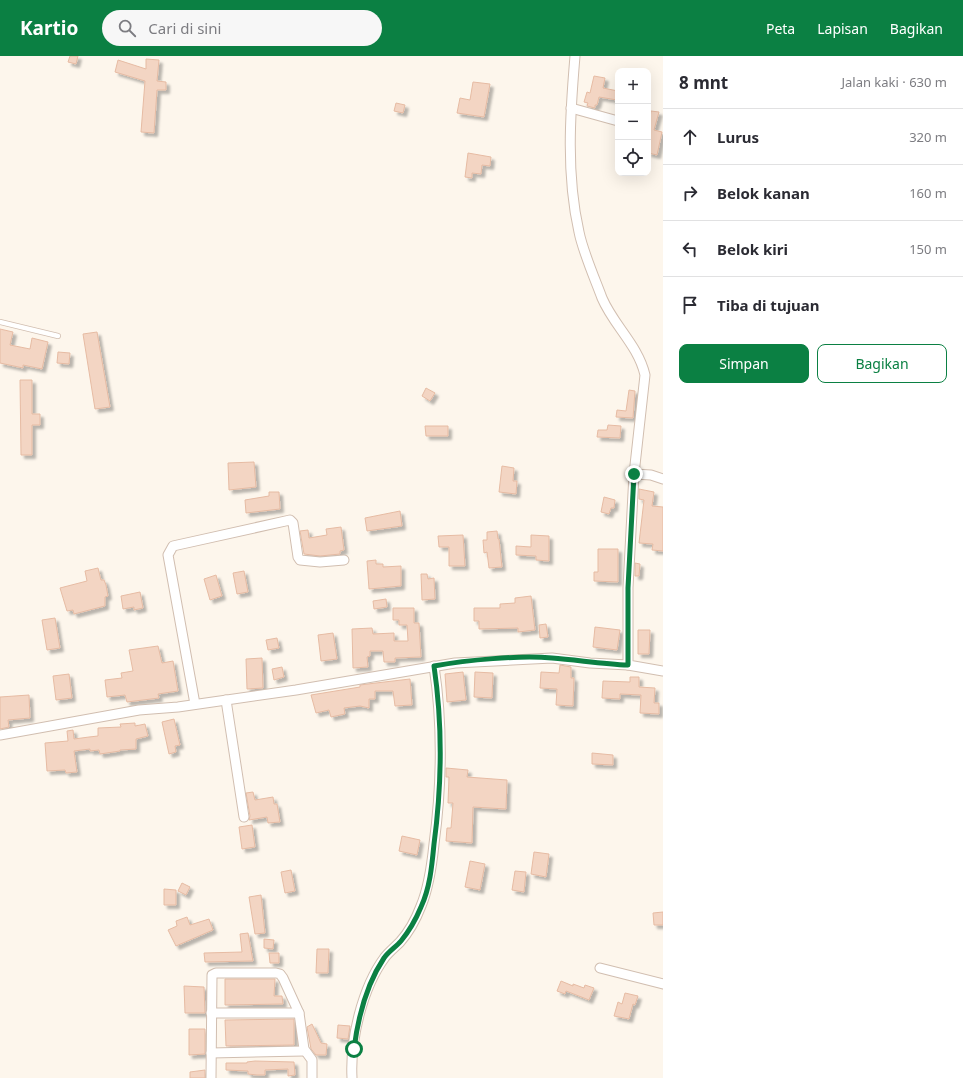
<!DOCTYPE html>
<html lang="id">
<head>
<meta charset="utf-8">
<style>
	body { margin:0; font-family:"Noto Sans",sans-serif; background:#f7f7f7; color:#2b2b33 }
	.controls { position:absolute; right:12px; top:12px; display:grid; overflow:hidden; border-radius:8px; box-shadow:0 4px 16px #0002 }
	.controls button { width:36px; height:36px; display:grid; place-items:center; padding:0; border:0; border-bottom:1px solid #e1e1e2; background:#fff; color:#2b2b33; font:20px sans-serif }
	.stop { position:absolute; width:12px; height:12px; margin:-9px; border:3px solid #0b8043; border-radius:50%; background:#fff }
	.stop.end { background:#0b8043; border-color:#fff; box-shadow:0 1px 4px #0008 }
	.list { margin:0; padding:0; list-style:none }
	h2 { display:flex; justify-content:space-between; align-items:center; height:52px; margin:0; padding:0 16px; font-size:17px }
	h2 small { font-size:13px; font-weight:400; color:#7c7c81 }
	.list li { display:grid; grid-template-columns:26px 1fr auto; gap:12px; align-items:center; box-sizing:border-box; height:56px; padding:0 16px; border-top:1px solid #e1e1e2 }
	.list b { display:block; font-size:15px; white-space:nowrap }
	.list em { font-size:13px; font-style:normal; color:#7c7c81 }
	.actions { display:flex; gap:8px; padding:12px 16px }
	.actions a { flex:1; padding:9px 0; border:1px solid #0b8043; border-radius:8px; text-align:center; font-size:14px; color:#0b8043 }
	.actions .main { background:#0b8043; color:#fff }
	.icon { flex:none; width:22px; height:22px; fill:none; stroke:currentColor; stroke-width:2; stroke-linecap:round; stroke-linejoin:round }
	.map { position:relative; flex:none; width:663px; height:1022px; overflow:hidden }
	header { display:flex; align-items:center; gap:24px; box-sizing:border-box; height:56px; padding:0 20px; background:#0b8043; color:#fff }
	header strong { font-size:19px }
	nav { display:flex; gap:22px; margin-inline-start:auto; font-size:14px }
	.search { width:280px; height:36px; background:#f7f7f7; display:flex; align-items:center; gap:10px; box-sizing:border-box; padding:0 14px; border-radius:22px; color:#7c7c81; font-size:15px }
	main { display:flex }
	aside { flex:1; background:#fff }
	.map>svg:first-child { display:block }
	.building { fill:#f3d5c3; stroke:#e6bba3; filter:url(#shadow) }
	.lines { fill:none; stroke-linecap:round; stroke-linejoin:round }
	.lane-casing { stroke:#d1beb0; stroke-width:6 }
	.street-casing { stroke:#d1beb0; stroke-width:11 }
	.lane { stroke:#fff; stroke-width:4.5 }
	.street { stroke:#fff; stroke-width:9 }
	.route { stroke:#0b8043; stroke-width:5 }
</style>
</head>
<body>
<header>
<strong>Kartio</strong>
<div class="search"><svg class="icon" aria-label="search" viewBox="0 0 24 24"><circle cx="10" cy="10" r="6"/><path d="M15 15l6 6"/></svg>Cari di sini</div>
<nav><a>Peta</a><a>Lapisan</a><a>Bagikan</a></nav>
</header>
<main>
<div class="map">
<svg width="663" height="1022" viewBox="0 0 663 1022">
	<defs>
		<filter id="shadow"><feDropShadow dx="3.5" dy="3.5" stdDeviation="1" flood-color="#0004"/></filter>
	</defs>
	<rect width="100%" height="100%" fill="#fdf6ec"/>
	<g class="building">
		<path d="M70,0H78L76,8L68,6Z"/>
		<path d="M146,3L159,4L157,25L166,26V34H157L154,77L141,76L145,25L115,16L118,4L146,13Z"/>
		<path d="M594,20L605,22L603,32L618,35L617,44L599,41L597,49H595V52L587,50L588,47L584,46L587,36L590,37Z"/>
		<path d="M473,26L490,28L484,61L457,57L460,42L470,44Z"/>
		<path d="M396,47L405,49L403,57L394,55Z"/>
		<path d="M651,55L659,56L654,74L662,76L657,99L648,97V73Z"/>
		<path d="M468,97L491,101L490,110L482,109L481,118L472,117V122L465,121Z"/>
		<path d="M0,273L13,276L10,289L30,293L32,282L48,286L42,313L23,309V312L0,307Z"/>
		<path d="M97,276L110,351L95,353L83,278Z"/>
		<path d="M58,296L70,297L69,308L57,307Z"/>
		<path d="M20,324H32V358H40V369H32V399H21Z"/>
		<path d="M426,332L435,337L430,345L422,340Z"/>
		<path d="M629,334L635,335L633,362L616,361L617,354L626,355Z"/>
		<path d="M608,369L621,370L620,382L597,381L598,374H607Z"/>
		<path d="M425,370H448V380H426Z"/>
		<path d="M254,406L256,431L229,434L228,407Z"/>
		<path d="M502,410L514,412L513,425H517L516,438L499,436Z"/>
		<path d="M639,433L654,436L652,450L663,451V495L652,494L653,488L639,487L644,444L639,443Z"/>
		<path d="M269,436H279L280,453L246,457L245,444L269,440Z"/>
		<path d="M604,441L615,444L614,452H611L609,458L601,456Z"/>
		<path d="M400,455L402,470L367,475L365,462Z"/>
		<path d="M341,471L344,494L340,495V498L320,500L304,498L300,475L308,474L309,482L327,479L326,473Z"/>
		<path d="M497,475L498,483H499L502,511L489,512L487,496L484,497L483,484H487V476Z"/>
		<path d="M463,479L465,510H449V491H439L438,480Z"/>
		<path d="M531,479L549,480V505L536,504V500L516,499V490L531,491Z"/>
		<path d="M598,493H618V526L594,525V516H598Z"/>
		<path d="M376,504V508H383V511L401,510V530L369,533L367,505Z"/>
		<path d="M635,507L640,508L639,520H635Z"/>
		<path d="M98,512L101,524H104L106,529L108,540L105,541V550L74,558L73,554L67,555L60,532L87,525L85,515Z"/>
		<path d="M244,515L248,536L237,538L233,517Z"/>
		<path d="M421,518H427L428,523L434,522L435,543L422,544Z"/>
		<path d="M216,519L222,540L210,544L204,523Z"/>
		<path d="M140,536L143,552L134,554V551L123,553L121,540Z"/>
		<path d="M531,540L535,574L518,576V572L479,573V565H474V552H500V548L515,547V542Z"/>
		<path d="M386,543L387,551L374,553L373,545Z"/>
		<path d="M393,552H414V567H419L421,601L395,602V606H384L383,595H370V600L367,601L368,611L353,612L352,573L372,572L373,578L394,577V585H408L407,569H399V564H393Z"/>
		<path d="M55,562L60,592L47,594L42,564Z"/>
		<path d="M546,568L548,581L540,582L539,569Z"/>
		<path d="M595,571L620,574L617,594L593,591Z"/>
		<path d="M638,574H650L649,598H638Z"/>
		<path d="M333,577L337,603L321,605L318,579Z"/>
		<path d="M277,582L279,592L268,594L266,584Z"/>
		<path d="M158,590L162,607L173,605L178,635L158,638L159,642L127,646L125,639L107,641L105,624L122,622L121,617L133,615L129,594Z"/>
		<path d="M262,602L263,632L247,633L246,603Z"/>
		<path d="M560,609L571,611V622H574L573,650L556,649L557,633L540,632L541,616L559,617Z"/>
		<path d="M282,611L284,621L274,624L272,613Z"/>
		<path d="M463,616L466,644L447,646L445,618Z"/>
		<path d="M475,616L493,617L492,642L474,641Z"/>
		<path d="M69,618L72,642L56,644L53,620Z"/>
		<path d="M630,621H639V631L655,632L654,647H659V658L640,657L641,639L620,638V643L602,642L603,625L630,626Z"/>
		<path d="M410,623L412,649L395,650L393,635H375V643H369V652L360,650L344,652L345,658L331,661L329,654L316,657L311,639L360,631V629L376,627Z"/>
		<path d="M29,639L30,662L8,664L9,671L0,673V641Z"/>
		<path d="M174,663L180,689L175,690L176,696L169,698L162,666Z"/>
		<path d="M135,667V670L145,668L148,680L136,683V693L120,694V695L100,698L99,694L90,695V693L74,695L77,716L66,717L65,714L47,715L45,687L68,685L67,675L73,674L74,683L89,681L98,680V672L121,671L120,668Z"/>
		<path d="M592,697L613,699V709L592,708Z"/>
		<path d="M446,712L468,714L467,721L507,724L506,753L473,751L472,787L446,785L447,772H451L453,747H448L449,721H446Z"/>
		<path d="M253,736L255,744L273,741L274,748H277L280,766L268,767L267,761L249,764L250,760L246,737Z"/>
		<path d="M252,769L255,791L242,793L239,771Z"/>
		<path d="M402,780L420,784L417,799L399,795Z"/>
		<path d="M534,796L549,798L546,821L531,818Z"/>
		<path d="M470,805L485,808L480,834L465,831Z"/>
		<path d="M291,814L295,835L285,837L281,816Z"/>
		<path d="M515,815L526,816L524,836L512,834Z"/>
		<path d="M182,827L190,831L186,839L178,835Z"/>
		<path d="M164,833L176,834V849H164Z"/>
		<path d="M261,839L265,877L255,878L249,841Z"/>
		<path d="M663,856V869H654L653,857Z"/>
		<path d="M187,861L190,869L209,863L213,874L176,890L168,874L177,870L176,865Z"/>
		<path d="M248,877L253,905L205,906L204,897L242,896L240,878Z"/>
		<path d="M264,883L274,884L273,893L264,892Z"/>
		<path d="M317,893H329L328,917H316Z"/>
		<path d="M269,897H279V907H270Z"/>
		<path d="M225,923H275L274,940H282L283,948L225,949Z"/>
		<path d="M561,925L573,930V928L584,932L585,929L594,932L589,944L566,935L565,938L557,935Z"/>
		<path d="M184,930L204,931L205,957H185Z"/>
		<path d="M625,937L638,940L635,949L633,948L629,963L614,960L618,946L622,948Z"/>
		<path d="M294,963V989L226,990L225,964Z"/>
		<path d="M312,968L321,987L327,988L326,999H316L311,993L307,971Z"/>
		<path d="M338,969L350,970L348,983L337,982Z"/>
		<path d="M189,973H205V998L189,999Z"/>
		<path d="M255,1005L294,1006L295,1019L288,1020V1013L265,1014V1019H257L248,1018V1015L226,1014V1007H247V1006Z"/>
		<path d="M205,1014V1022H190V1016Z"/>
	</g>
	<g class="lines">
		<g class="lane-casing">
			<path id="lane" d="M0,266L58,280"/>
		</g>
		<g class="street-casing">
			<g id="street">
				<path d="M575,0C570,59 566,118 579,176C583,196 595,223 602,242C614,270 638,289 645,319L634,418L628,532V609L663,615"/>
				<path d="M571,52L618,65"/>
				<path d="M634,418L651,419L663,423"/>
				<path d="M226,644L244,761"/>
				<path d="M195,648L168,499L173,490L290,464L293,467L298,501L300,504L320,506L344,504"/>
				<path d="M0,679L139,654L178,651L296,634L455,607L552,602L590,607L628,609"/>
				<path d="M600,912L663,928"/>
				<path d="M211,957H299"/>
				<path d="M211,997L304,995"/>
				<path d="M211,1022L212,919L216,917H276L280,918L283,922L299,957L304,993L312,1004V1022"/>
				<path d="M352,1022C350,984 362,932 385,901C389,896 395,891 400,886C409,876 416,863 421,850C429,831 432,808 434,788C442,728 443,670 434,610"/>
			</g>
		</g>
		<use href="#lane" class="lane"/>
		<use href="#street" class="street"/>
	</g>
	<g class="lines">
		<path class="route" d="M354,993C358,961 366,929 384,902C389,895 396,891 401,885C410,874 416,863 421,851C430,832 432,809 434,788C442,728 443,671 434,610C467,604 519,599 552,602C578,604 603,608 628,609V532L634,418"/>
	</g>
</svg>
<div class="controls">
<button>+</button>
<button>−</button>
<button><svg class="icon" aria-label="locate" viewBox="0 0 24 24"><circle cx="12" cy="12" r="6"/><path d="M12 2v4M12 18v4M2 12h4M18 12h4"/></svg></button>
</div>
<div class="stop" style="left:354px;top:993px"></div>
<div class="stop end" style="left:634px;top:418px"></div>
</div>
<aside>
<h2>8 mnt<small>Jalan kaki · 630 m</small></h2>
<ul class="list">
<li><svg class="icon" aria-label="ahead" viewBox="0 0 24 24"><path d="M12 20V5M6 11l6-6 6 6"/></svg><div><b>Lurus</b></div><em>320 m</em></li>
<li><svg class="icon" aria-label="right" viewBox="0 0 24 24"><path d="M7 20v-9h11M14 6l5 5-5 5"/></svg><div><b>Belok kanan</b></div><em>160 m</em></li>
<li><svg class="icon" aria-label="left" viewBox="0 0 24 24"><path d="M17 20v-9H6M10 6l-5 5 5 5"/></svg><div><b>Belok kiri</b></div><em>150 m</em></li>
<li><svg class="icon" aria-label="arrive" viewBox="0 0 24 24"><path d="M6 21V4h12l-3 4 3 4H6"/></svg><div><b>Tiba di tujuan</b></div></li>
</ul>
<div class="actions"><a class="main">Simpan</a><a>Bagikan</a></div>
</aside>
</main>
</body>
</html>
